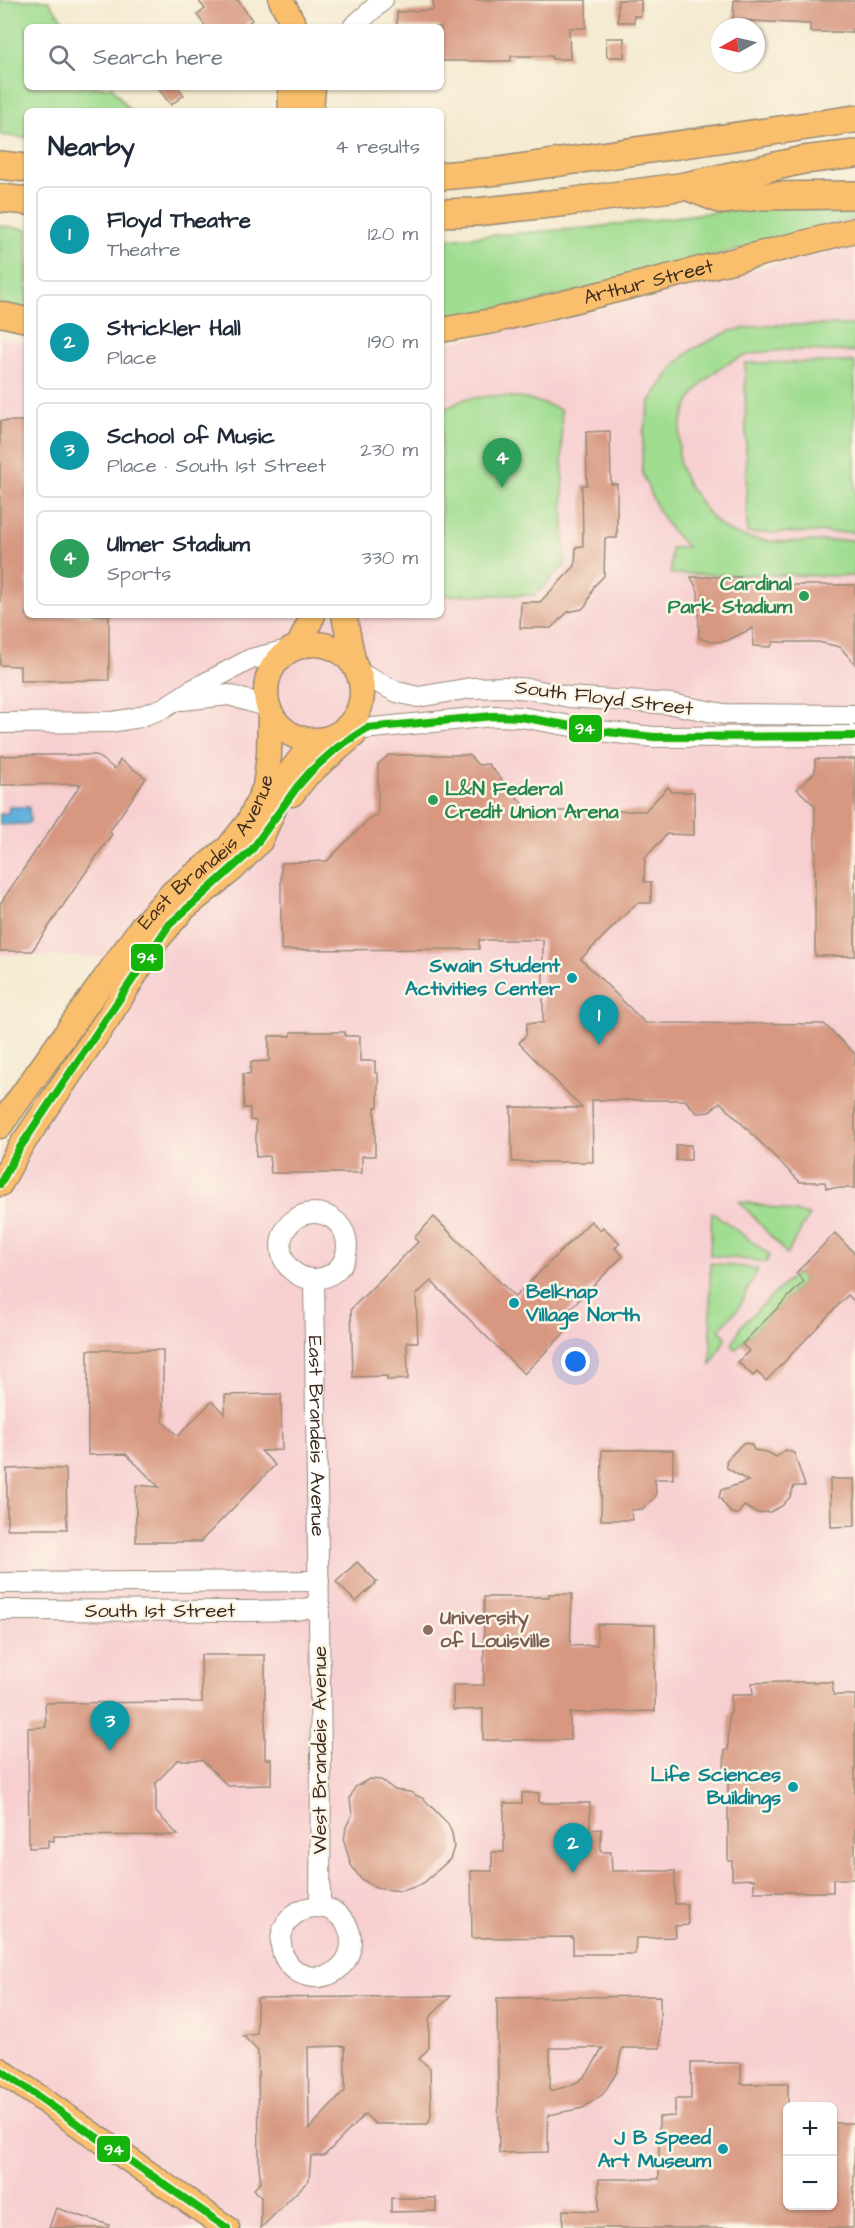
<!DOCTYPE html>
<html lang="en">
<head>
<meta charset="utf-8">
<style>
	body { margin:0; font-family:"Architects Daughter",sans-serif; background:#f2f2f3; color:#1f2937 }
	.controls { position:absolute; right:18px; bottom:18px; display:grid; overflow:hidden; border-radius:9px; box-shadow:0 2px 4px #0004 }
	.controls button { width:54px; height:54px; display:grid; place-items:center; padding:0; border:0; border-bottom:2px solid #e0e1e3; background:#fff; color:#1f2937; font:30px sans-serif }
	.compass { position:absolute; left:711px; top:18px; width:54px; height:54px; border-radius:50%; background:#fff; box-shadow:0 2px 4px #0004; rotate:262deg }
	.you { position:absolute; left:576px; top:1362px; width:21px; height:21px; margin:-15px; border:4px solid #fff; border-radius:50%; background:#1a73e8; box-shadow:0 0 0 9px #1a73e833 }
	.badge { display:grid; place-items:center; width:39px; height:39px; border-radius:50%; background:#7c3aed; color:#fff; font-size:20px; font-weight:700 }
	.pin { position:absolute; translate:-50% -50px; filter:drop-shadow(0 2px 3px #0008) }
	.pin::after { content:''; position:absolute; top:32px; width:21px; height:18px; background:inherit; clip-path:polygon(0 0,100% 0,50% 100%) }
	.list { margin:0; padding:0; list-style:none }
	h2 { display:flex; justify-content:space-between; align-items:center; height:78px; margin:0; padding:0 24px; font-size:26px }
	h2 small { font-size:20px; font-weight:400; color:#747a83 }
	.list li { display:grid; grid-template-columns:39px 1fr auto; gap:18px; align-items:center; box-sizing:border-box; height:96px; margin:0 12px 12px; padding:0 12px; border:2px solid #e0e1e3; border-radius:9px }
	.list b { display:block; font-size:22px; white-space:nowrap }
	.list p { margin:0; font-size:20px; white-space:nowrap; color:#747a83 }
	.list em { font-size:20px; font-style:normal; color:#747a83 }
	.icon { flex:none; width:33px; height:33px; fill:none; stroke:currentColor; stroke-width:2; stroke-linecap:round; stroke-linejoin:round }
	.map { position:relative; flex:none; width:855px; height:2228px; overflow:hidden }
	.search { position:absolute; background:#fff; box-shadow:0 2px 4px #0004; left:24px; top:24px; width:420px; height:66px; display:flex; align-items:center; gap:15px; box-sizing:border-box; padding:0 21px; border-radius:9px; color:#747a83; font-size:22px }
	.panel { position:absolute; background:#fff; box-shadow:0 2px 4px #0004; left:24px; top:108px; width:420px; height:510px; border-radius:9px }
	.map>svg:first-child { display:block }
	.built { fill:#f7cfd1; fill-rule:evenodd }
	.green { fill:#a0dd91; stroke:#6e8458; stroke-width:1.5 }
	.water { fill:#61b1dc; stroke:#4e6e7d; stroke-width:1.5 }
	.building { fill:#d79780; fill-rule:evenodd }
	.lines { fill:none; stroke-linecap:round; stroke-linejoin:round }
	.minor-casing { stroke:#988a77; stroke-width:22 }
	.major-casing { stroke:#988a77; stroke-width:27 }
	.highway-casing { stroke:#988a77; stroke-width:30 }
	.minor { stroke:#fff; stroke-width:20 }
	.major { stroke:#f9bf6d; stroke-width:24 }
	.highway { stroke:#f9bf6d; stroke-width:27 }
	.bus-1-casing { stroke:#fcf5e5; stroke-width:12 }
	.bus-1 { stroke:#15b40a; stroke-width:8 }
	.leisure-dot { fill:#2e9e5b; stroke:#fcf5e5; stroke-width:2 }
	.culture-dot { fill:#0f9aa8; stroke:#fcf5e5; stroke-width:2 }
	.education-dot { fill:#8d6e63; stroke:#fcf5e5; stroke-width:2 }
	.labels { text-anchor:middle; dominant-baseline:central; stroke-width:5; stroke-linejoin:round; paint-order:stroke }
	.street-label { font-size:20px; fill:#3b2a1e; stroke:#fcf5e5 }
	.leisure-label { font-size:20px; font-weight:bold; fill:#27864d; stroke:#fcf5e5; text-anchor:end }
	.culture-label { font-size:20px; font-weight:bold; fill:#0d838f; stroke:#fcf5e5; text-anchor:end }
	.education-label { font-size:20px; font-weight:bold; fill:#785e54; stroke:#fcf5e5; text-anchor:start }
	.line-badge { stroke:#fcf5e5; stroke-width:2 }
	.badge-label { font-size:16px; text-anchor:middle; font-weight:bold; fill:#fff }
</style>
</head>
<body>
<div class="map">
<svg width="855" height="2228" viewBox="0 0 855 2228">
	<rect width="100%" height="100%" fill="#fcf5e5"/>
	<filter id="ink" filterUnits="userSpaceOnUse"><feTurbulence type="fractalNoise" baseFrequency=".0167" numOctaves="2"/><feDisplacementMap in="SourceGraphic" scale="12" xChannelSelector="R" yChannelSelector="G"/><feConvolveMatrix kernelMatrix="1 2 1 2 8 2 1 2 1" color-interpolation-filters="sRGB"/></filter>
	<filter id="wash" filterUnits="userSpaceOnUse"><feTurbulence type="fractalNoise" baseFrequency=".008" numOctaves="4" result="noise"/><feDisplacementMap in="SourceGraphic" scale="24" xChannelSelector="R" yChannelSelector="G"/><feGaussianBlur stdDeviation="1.35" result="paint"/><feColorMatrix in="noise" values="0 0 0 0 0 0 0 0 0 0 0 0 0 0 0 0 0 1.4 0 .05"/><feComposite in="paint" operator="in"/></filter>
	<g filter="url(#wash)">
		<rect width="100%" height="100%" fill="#f4ead0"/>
		<path class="built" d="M855,246V2228H0V1153L54,1078L86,1029L140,958L0,955V338L27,343V615H441V345L521,328L797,259ZM788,2106H832V2206H788Z"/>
		<g class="green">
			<path d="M0,0H48L68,27H27V87H112L130,111H27V138L0,135Z"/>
			<path d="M855,202V219L532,303L441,321V239L588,228L739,209Z"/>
			<path d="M0,226L27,229V312L0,305Z"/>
			<path d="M766,325H855V352C820,351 769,345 737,359C703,374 679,405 679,444C679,451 678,459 680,466C684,480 692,491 700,502C709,515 718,527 733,533C764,547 820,540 855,540V576L671,574V548L687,547L671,530L657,509L642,472L643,434L650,401L676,364L693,349L730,331Z"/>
			<path d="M855,362V532L747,533L745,363Z"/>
			<path d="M491,396C517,396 537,400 561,410L565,565L535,595H441V411L465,399Z"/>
			<path d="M739,1201L809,1215L787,1254Z"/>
			<path d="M712,1212L770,1255L766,1262L710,1255Z"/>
			<path d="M710,1263L758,1269L738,1309L719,1329L726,1337L711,1366Z"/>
			<path d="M796,1273L804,1281L736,1349L732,1345L741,1326Z"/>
		</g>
		<path class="water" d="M9,807H29L30,822L26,824L0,825V814L8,813Z"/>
		<g id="blocks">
			<g class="building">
				<path d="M198,0H238L252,20L242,27H206L197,15L205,9Z"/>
				<path d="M433,0H586V28H569L570,59H552V56H511V61H441V27H397V12L433,10Z"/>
				<path d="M618,0H641V16H634V22H618Z"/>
				<path d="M734,0L855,1V29H852V32H810V24L733,20Z"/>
				<path d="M606,38H624V57H607Z"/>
				<path d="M157,87H178L184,95L171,105Z"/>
				<path d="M0,421H27V615H109V680L20,681V666L0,665Z"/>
				<path d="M610,431L611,484H617V538H605L604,576L594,586L587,604L582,609L568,612L551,628H520L521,602H540L575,566L576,547L583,546L582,485H587L586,432Z"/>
				<path d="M691,577H740L739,585H855V664L840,647L818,642H773L771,647L753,646V628L726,641L712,642L699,638L698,591Z"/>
				<path d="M34,755H96L115,769L120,760L146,778L109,832L112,834L32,951H0V904L81,784L0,785V756Z"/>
				<path d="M389,755H469L478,765L488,764L529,811H645L668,787L672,792H694V835L667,834L645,858L644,882H651V903H637L581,959L645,1023L824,1024L855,1054V1188H826L825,1182H800L720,1102L709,1112L697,1113L685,1100H592L593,1162H512L511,1107L582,1108L519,1043L526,1035L527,1023H543V940H479V949L281,950V863L327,861L371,817L378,815V764Z"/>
				<path d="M815,759H855V956H815V806L797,789L815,772Z"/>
				<path d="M291,1032H345V1036H360V1061H375V1073H378V1107H375V1156H362V1173H271L269,1156L256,1157V1121L250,1120V1108H244L243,1074H250L251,1062L269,1061V1036H291Z"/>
				<rect x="676" y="1145" width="15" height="15"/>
				<path d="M434,1217L515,1297L591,1221L600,1230L603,1227L620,1243L615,1248L623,1256L561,1318L570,1327L524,1374L431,1281L416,1295L418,1342H407L408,1379L387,1380V1376L353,1377L351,1309L418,1242L414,1238Z"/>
				<path d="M835,1233L855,1254V1302L848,1295L766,1381L757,1372L753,1376L738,1362L749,1351L742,1344L804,1281L796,1273Z"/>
				<path d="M88,1350H163V1422L178,1436L212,1401L225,1415V1395L281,1394L282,1450L261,1451L275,1465L200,1542H136V1485L159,1487L126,1454L88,1455Z"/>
				<path d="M743,1443L751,1444L754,1450L767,1452L776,1457L786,1450L794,1453L805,1486H794L790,1497L782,1506L770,1512L757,1513L744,1506L738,1514L731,1513L719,1497L721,1490L748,1481L727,1468L726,1461Z"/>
				<path d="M602,1450H673V1479H655L656,1496L642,1509L631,1510L632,1520H601Z"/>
				<path d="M34,1468L66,1469L67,1529H7V1469Z"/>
				<path d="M830,1479H854L855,1526L831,1527Z"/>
				<path d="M357,1562L377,1582L356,1602L336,1582Z"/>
				<path d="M549,1594H572L570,1646L597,1645V1624L655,1625V1711L570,1713V1740H483V1709L453,1710V1685H484V1597H549Z"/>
				<path d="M201,1655H265V1759H271V1785L228,1786L202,1760H177L156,1783V1812L178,1835L54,1836V1841L48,1840V1847L29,1848L28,1728L46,1727L45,1703L202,1702Z"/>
				<path d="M784,1682H833V1695H855V1879H833V1892H754V1879L732,1880V1861H728V1769H724L725,1750H728L729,1713H731V1695H753L752,1683Z"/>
				<path d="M369,1779L381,1780L395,1790L410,1792L424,1799L448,1824L452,1833L454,1847L450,1859L425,1882L418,1886L401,1891L376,1888L361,1879L351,1865L344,1842L346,1827L352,1815L350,1798L355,1787Z"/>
				<path d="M522,1793H539V1803H590V1830L601,1829V1852H611L612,1871H675V1904H687L688,1925L675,1926L676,1937L636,1938L635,1954H573V1937L472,1938L471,1871H492V1852H504V1803H522Z"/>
				<path d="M451,1996L429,2018V2048L419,2059L430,2068L431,2116L428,2124H375L365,2114L324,2156H311L309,2180L261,2228V2197L254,2189L261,2182L259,2168L258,2051L243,2036L257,2034V1998ZM345,2046V2091L309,2129L308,2047Z"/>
				<path d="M660,1996V2048H622L617,2072L603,2094L583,2108L548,2115V2152L499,2153L497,1998ZM550,2048H603L589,2071L582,2079L572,2085L550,2091Z"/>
				<path d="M691,2063H741V2084H788V2205H832V2123H855L853,2228H563V2210L599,2211V2179H659V2117L675,2116V2099H691Z"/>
				<path d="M391,2198H436V2211L391,2212Z"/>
				<path d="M56,2208L109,2225L108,2228H49Z"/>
			</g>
		</g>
	</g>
	<g filter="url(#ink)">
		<use href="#blocks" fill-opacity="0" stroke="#988a77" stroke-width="1.5"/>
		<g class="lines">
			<g class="minor-casing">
				<g id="minor">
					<path d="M353,27L383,0"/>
					<path d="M359,673L397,692L418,697L471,688L505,687L530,689L569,697L671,704L724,714L855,715"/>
					<path d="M182,700L229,695L268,707"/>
					<path d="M0,723L111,722L136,718L164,708L192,690L251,659L292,649"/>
					<path d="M343,731L493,716L521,717L599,731L654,737L855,736"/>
					<circle cx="314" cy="1246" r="33"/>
					<path id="s1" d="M314,1280L321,1754L320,1907"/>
					<path d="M0,1583L319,1581"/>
					<path d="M0,1610L246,1611L296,1610L319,1606"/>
					<circle cx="316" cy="1942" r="35"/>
				</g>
			</g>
			<g class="major-casing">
				<g id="major">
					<path d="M281,0L295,27"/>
					<path d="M290,87L291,111"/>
					<path d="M311,111L313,87"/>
					<path d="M0,314L27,320"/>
					<path id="s2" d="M441,330L493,321L855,230"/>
					<path d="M344,615L354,664"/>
					<circle cx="314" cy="692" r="48"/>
					<path d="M298,647L313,615"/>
					<path d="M292,794L307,775L354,735"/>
					<path id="s3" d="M0,1126L143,925L173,892L228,848L248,823L265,787L269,755L270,712"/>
					<path d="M0,1184L19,1149L108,1018L156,941L183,909L233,869L260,841L290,772L308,749L322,740"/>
					<path d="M0,2070L227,2228"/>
				</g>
			</g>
			<g class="highway-casing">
				<g id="highway">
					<path d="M0,165L27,168"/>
					<path d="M441,176L499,171L855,119"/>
					<path d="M686,186L722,200L760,196L855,195"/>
					<path d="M0,198L27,201"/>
					<path d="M441,213L476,212L568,202L686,186L803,160L855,154"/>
				</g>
			</g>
			<use href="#minor" class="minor"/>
			<use href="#major" class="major"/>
			<use href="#highway" class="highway"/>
			<g class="bus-1-casing">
				<g id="bus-1">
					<path d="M0,1184L19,1149L169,925L251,851L297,787L312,770L338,747L367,728L493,716L521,717L599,731L654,737L855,736"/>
					<path d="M0,2070L227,2228"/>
				</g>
			</g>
			<use href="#bus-1" class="bus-1"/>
		</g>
	</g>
	<g class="leisure-dot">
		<circle cx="804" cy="596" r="6"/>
		<circle cx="433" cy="800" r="6"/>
	</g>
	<g class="culture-dot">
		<circle cx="572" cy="978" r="6"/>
		<circle cx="514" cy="1303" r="6"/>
		<circle cx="793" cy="1787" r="6"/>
		<circle cx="723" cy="2149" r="6"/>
	</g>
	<circle class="education-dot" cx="428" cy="1630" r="6"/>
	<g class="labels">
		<g class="street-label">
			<text stroke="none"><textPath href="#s2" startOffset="213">Arthur Street</textPath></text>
			<text transform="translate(604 698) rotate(7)">South Floyd Street</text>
			<text stroke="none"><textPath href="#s3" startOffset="345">East Brandeis Avenue</textPath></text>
			<text stroke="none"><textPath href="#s1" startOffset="156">East Brandeis Avenue</textPath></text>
			<text x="160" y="1611">South 1st Street</text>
			<text transform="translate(320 1750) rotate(-90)">West Brandeis Avenue</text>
		</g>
		<g class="leisure-label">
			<text x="792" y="584">Cardinal<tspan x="792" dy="23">Park Stadium</tspan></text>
			<text x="445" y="789" text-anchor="start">L&amp;N Federal<tspan x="445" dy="23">Credit Union Arena</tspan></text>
		</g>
		<g class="culture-label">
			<text x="560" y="966">Swain Student<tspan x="560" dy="23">Activities Center</tspan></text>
			<text x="526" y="1292" text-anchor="start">Belknap<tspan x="526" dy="23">Village North</tspan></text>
			<text x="781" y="1775">Life Sciences<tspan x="781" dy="23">Buildings</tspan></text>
			<text x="711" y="2138">J B Speed<tspan x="711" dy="23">Art Museum</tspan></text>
		</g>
		<g class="education-label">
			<text x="440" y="1618">University<tspan x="440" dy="23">of Louisville</tspan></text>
		</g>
	</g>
	<g class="line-badge">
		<rect x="568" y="714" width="35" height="29" rx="6" fill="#15b40a"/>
		<rect x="130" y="943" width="34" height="29" rx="6" fill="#15b40a"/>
		<rect x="96" y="2135" width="35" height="28" rx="6" fill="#15b40a"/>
	</g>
	<g class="badge-label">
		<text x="585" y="734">94</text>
		<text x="147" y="963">94</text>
		<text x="114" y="2155">94</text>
	</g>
</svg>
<div class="controls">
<button>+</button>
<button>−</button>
</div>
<svg class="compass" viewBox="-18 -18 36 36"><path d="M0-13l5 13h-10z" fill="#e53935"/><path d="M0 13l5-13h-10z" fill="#747a83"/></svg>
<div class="you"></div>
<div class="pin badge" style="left:599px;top:1045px;background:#0f9aa8">1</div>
<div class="pin badge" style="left:573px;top:1873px;background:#0f9aa8">2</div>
<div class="pin badge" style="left:110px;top:1751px;background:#0f9aa8">3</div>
<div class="pin badge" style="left:502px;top:488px;background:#2e9e5b">4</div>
<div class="search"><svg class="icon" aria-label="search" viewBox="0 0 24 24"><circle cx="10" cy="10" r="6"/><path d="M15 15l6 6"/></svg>Search here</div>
<section class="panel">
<h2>Nearby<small>4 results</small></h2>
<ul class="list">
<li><span class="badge" style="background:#0f9aa8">1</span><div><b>Floyd Theatre</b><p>Theatre</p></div><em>120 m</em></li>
<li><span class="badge" style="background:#0f9aa8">2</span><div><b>Strickler Hall</b><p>Place</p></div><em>190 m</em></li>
<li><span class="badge" style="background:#0f9aa8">3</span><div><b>School of Music</b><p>Place · South 1st Street</p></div><em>230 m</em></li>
<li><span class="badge" style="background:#2e9e5b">4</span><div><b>Ulmer Stadium</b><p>Sports</p></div><em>330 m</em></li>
</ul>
</section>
</div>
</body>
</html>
